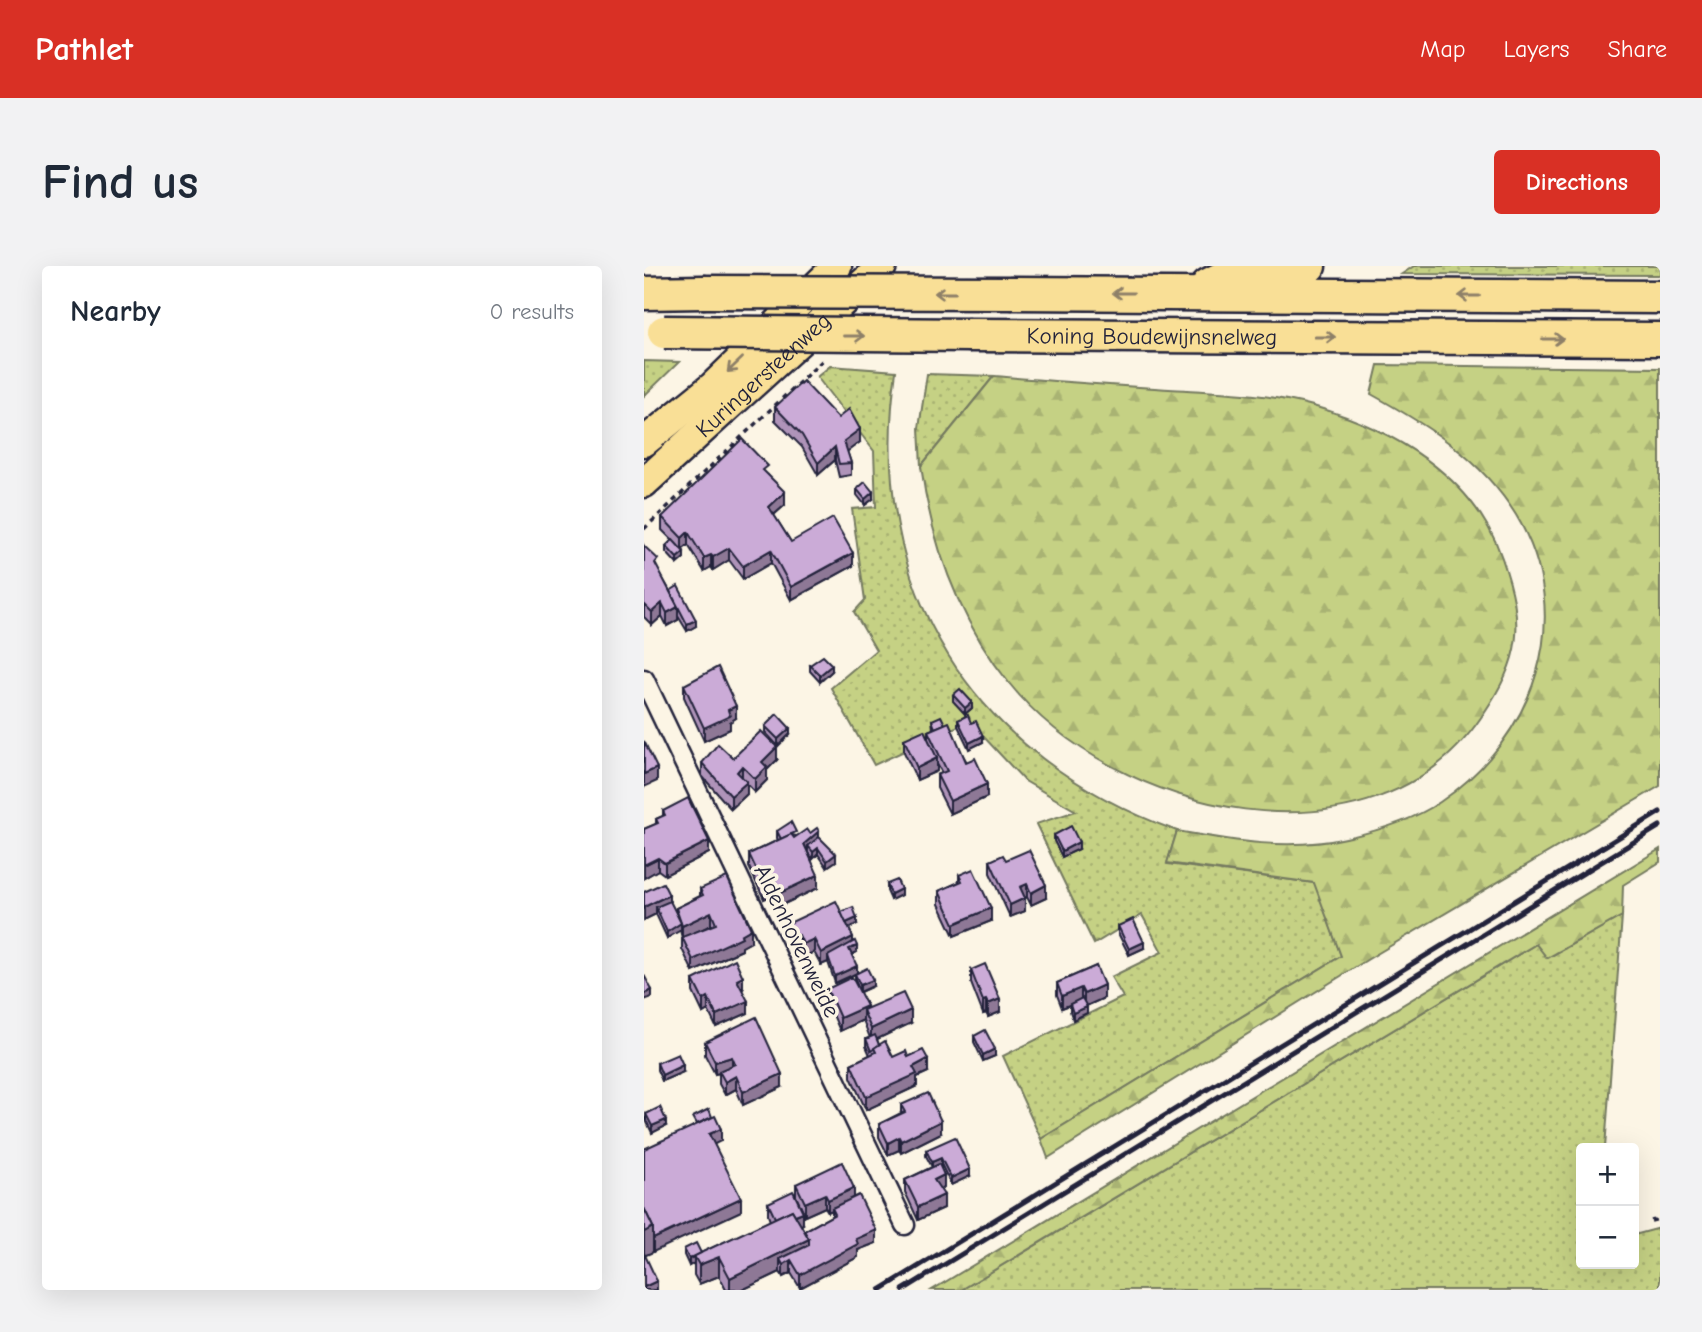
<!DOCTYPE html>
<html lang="en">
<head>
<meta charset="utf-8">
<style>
	body { margin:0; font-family:"Comic Neue",sans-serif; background:#f2f2f3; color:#1f2937 }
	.controls { position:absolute; right:21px; bottom:21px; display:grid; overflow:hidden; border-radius:7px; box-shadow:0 7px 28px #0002 }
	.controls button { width:63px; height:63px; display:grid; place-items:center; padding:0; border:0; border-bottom:2px solid #e0e1e3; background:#fff; color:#1f2937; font:35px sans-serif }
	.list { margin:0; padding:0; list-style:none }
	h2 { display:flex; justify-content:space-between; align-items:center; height:91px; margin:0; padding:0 28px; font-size:30px }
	h2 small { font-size:23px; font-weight:400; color:#747a83 }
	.map { position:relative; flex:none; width:1016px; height:1024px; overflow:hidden; border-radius:7px }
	header { display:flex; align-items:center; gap:42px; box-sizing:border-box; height:98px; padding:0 35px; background:#d93025; color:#fff }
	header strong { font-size:33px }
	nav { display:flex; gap:38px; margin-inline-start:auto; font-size:24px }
	.intro { display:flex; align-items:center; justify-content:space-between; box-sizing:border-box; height:168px; padding:0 42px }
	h1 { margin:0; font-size:49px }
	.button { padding:18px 32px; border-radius:7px; background:#d93025; color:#fff; font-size:24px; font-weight:700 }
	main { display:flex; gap:42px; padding:0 42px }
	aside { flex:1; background:#fff; border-radius:7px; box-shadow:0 7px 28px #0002 }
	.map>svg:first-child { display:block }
	.grass { fill:url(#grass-dots); stroke:#747a60; stroke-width:2 }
	.forest { fill:url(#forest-firs); stroke:#747a60; stroke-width:2 }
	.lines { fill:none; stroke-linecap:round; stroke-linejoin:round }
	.minor-casing { stroke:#22223b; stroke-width:23 }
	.primary-casing { stroke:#22223b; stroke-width:33 }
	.motorway-casing { stroke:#22223b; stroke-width:37 }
	.path { stroke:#22223b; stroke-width:3.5; stroke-dasharray:5 5; stroke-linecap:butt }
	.minor { stroke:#fcf5e5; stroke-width:18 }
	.primary { stroke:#f9df96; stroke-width:28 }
	.motorway { stroke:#f9df96; stroke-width:32 }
	.rail { stroke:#22223b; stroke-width:5 }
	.motorway-bridge-casing { stroke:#22223b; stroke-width:37; stroke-linecap:butt }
	.motorway-bridge { stroke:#f9df96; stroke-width:32 }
	.wall { fill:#af93b9; stroke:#22223b; stroke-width:2 }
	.shaded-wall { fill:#8e7896; stroke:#22223b; stroke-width:2 }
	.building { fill:#cbabd7; stroke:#22223b; stroke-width:2 }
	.oneway { stroke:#8e8068 }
	.labels { text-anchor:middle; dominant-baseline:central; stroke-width:7; stroke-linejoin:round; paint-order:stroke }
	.street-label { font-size:23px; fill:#22223b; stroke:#fcf5e5 }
</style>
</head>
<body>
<header>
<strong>Pathlet</strong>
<nav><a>Map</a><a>Layers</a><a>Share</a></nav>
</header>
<div class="intro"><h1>Find us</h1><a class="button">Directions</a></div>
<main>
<aside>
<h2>Nearby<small>0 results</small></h2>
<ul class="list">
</ul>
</aside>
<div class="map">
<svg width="1016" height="1024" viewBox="0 0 1016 1024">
	<defs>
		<pattern id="grass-dots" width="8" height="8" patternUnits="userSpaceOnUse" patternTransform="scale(1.75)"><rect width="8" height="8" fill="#c5d184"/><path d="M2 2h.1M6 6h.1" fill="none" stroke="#a9b373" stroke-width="1.8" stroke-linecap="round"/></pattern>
		<pattern id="forest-firs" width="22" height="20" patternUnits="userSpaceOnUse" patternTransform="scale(1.75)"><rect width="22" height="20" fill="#c5d184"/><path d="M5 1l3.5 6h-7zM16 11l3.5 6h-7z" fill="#a9b373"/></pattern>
	</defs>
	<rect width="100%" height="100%" fill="#fcf5e5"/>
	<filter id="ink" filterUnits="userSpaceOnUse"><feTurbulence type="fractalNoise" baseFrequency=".0143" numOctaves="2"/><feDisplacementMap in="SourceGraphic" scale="14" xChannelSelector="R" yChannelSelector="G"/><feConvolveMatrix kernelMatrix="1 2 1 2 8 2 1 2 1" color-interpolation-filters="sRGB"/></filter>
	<g filter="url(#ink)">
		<g class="grass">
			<path d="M770,0H1016V9L758,8Z"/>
			<path d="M0,95L35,96L0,130Z"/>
			<path d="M186,100L252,105C220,323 329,491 533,565L523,598L671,617L697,690L397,873L359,790L479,731L467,711L518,686L498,649L450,678L392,558L432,545L381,515L325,455L230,499L187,422L232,384L210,346L221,334L208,243L232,241L230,185L173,111Z"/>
			<path d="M283,108L350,110L277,200L275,162Z"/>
			<path d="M978,650L961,882H937V998H990V969L1016,962V1024H317L892,678L904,692Z"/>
		</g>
		<g class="forest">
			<path d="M734,99L1016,102V520L726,692L404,892L397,873L697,690L670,617L523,597L533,565C589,575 646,585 702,572C733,565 770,554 796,536C890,473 934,351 872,249C837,192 783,159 727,128Z"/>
			<path d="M350,110C408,115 467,119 525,123C573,126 623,127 669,140C749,163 830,210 858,292C881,358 878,391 838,450C731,611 470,549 365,417C315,354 288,280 277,200Z"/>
			<path d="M1016,583V596L979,619L978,650L903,692L892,678L317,1024H288Z"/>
		</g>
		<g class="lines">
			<g class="minor-casing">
				<path id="minor" d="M0,413L261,959"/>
			</g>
			<g class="primary-casing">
				<g id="primary">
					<path d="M0,176L68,121L193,0"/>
					<path id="s1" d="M0,217L238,0"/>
				</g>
			</g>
			<g class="motorway-casing">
				<g id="motorway">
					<path d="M564,19L588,7L665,0"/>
					<path d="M0,27L59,26"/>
					<path d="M369,27L1016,31"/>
					<path id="s2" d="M326,69L1016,73"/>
				</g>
			</g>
			<g class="path">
				<path d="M0,263L179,94"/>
				<path d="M1007,955L1016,953"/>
			</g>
			<use href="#minor" class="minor"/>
			<use href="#primary" class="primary"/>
			<use href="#motorway" class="motorway"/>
			<g class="rail">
				<path d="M236,1024L1016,546"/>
				<path d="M259,1024L1016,560"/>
			</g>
			<g class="motorway-bridge-casing">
				<g id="motorway-bridge">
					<path d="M59,26L369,27"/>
					<path d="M20,66L326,69"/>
				</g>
			</g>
			<use href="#motorway-bridge" class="motorway-bridge"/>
		</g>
		<g class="wall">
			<path d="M131,141L194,152L216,176L203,185L207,197V209L195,211L191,194L174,209L158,181L131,154Z"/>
			<path d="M124,209L141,239L130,249L147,276L209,300L147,334L127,297L99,313L85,294L69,304L67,301L60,305L44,279L38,284L40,292L33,298L22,286V280L28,274L18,264V251Z"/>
			<path d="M213,223L229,233L221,239L213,229Z"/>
			<path d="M0,280L26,325L52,360L43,365L34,350V354L23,360L18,350L8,359L0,351Z"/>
			<path d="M166,399L188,405L176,416L166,405Z"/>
			<path d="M40,419L92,452L86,456V463L60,475L40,431Z"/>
			<path d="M309,429L328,442L321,448L309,435Z"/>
			<path d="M288,454L301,458L343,531L306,548L293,522V509L298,507L293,498V505L273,514L260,486V473L284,472V465L289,463Z"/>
			<path d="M314,454L327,457L339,476L325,483L314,460Z"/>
			<path d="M121,460L146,468L134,480L121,466Z"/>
			<path d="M89,492L133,494L123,504V514L111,526L103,518V528L87,543L58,510V497Z"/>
			<path d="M19,545L65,587L21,609L14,604L0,612V563L12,558V553L19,550Z"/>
			<path d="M133,565L152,570L166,567L175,571L192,595L183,601L174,588L169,593L164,587L174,622L136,640L131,628L120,633L105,601V588L134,574L133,572Z"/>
			<path d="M410,569L435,583L418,591L410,575Z"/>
			<path d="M362,594L402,632L387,639L383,631L381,632V645L366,651L346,607V595Z"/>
			<path d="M315,609L347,655L310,670L295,638V625L315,616Z"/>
			<path d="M243,618L257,629L247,634L243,625Z"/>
			<path d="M56,623L107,676L98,681V684L49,706L38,683V672L36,664L23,672L12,648L0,654V626L25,635L32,648V642L56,630Z"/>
			<path d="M197,646L213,658L205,662L213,686L207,689L213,707L229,720L216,726L211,714V708L191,717L184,696L177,699L170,686L159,691L155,682L149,684L143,671V658Z"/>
			<path d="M474,660L500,682L485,689L474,667Z"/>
			<path d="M452,700L460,732L442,740L443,747L429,754L426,745V739L418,742L413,729V717Z"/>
			<path d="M327,704L356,746L344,751L342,747L339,748L327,717Z"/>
			<path d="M49,714L99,723L98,724L104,747L72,761L64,744L59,747L49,726Z"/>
			<path d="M183,723L223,742L267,757L233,773L235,779L249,791H264L284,806L273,811V820L222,844L207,811V798L226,789L222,780V773L226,772L219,754L196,765L183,735Z"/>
			<path d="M330,770L351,790L339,795L330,776Z"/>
			<path d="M61,776L138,821L99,839L92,823L81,829L75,818V807L71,808L61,789Z"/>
			<path d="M13,797L39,806L18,815L13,804Z"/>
			<path d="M257,839L297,867L257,887L255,884L244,889L235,871V858L257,847Z"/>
			<path d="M2,848L22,860L8,867L2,854Z"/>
			<path d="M282,884L326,910L307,919L297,898L296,899L300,921L296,923L300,942L274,954L261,926V914L288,901L282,890Z"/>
			<path d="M152,918L210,932L232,977L214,984V991L156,1022L147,1007L139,1011L136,1006L98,1024H82L75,1010L55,1018L50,1009V997L45,1000L40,989V983L57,987L126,955L124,949V937L159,958L157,959L160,965L188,950V944L184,946L181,941L161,950L152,930Z"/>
		</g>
		<g class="shaded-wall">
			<path d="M216,163V176L200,188V175Z"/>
			<path d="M191,181V194L174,209V197Z"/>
			<path d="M141,226V239L125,253V241Z"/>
			<path d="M229,226V233L221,239V233Z"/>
			<path d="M44,266V279L38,284V272Z"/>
			<path d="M85,282V294L69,304V291Z"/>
			<path d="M127,284V297L99,313V300Z"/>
			<path d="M40,286V292L33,298V292Z"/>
			<path d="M209,287V300L147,334V321Z"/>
			<path d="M67,289V301L60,305V292Z"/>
			<path d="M18,337V350L8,359V346Z"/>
			<path d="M34,341V354L23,360V347Z"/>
			<path d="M52,354V360L43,365V358Z"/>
			<path d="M188,399V405L176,416V409Z"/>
			<path d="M328,436V442L321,448V442Z"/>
			<path d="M92,440V452L86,456V463L60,475V462L84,444Z"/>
			<path d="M146,462V468L134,480V473Z"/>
			<path d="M339,470V476L325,483V477Z"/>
			<path d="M133,481V494L123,504V514L111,526V513L118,496Z"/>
			<path d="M293,492V505L273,514V502Z"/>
			<path d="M98,500V513L93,506Z"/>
			<path d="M13,502V515L0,521V508Z"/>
			<path d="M103,516V528L87,543V530Z"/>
			<path d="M343,518V531L306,548V535Z"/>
			<path d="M175,565V577L164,580V587L160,578Z"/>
			<path d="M65,575V587L21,609V597Z"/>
			<path d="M435,576V583L418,591V585Z"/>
			<path d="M174,582V588L169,593V586Z"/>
			<path d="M192,588V595L183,601V595Z"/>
			<path d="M14,592V604L0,612V599Z"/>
			<path d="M174,609V622L136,640V627Z"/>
			<path d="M131,615V628L120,633V620Z"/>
			<path d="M383,618V631L376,634V621Z"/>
			<path d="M402,619V632L387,639V627Z"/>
			<path d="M257,623V629L247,634V628Z"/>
			<path d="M25,629V642L12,641V648L0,654V641Z"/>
			<path d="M381,632V645L366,651V639Z"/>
			<path d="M347,642V655L310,670V658Z"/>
			<path d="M67,646V659L38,673V660Z"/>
			<path d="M213,652V658L200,665V658Z"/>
			<path d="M37,657V664L23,672V666Z"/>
			<path d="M107,663V676L98,681V684L49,706V694Z"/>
			<path d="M155,669V682L149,684V672Z"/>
			<path d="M209,671V682L213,680V686L205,690H184V696L177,699V687Z"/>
			<path d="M170,673V686L159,691V678Z"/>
			<path d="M500,676V682L485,689V683Z"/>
			<path d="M213,700V707L191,717V710Z"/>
			<path d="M99,711V723L93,727V714Z"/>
			<path d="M229,714V720L216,726V719Z"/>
			<path d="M460,719V732L440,741V728Z"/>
			<path d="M437,722V734L418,742V730Z"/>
			<path d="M8,724V731L0,734V728Z"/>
			<path d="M64,731V744L59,747V734Z"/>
			<path d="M356,733V746L344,751V738Z"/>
			<path d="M342,734V747L339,748V735Z"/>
			<path d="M104,735V747L72,761V749Z"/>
			<path d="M223,740V753L219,744V754L196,765V752Z"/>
			<path d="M443,741V747L429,754V747Z"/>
			<path d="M267,744V757L227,776V763Z"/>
			<path d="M351,783V790L339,795V789Z"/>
			<path d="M88,791V804L71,808V796Z"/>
			<path d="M284,793V806L273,811V820L222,844V831L269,801Z"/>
			<path d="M39,799V806L18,815V809Z"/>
			<path d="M138,808V821L99,839V826Z"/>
			<path d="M92,810V823L81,829V816Z"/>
			<path d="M22,854V860L8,867V860Z"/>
			<path d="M297,855V867L257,887V875Z"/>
			<path d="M77,863V875L65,881V868Z"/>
			<path d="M255,871V884L244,889V877Z"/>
			<path d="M297,892V898L288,902V896Z"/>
			<path d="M326,903V910L307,919V912Z"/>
			<path d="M300,909V921L290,926V914Z"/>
			<path d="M210,922V934L188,942V944L184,946V934Z"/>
			<path d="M181,928V941L161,950V937Z"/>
			<path d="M300,929V942L274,954V941Z"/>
			<path d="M97,932V945L9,986V973Z"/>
			<path d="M159,946V958L133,970V957Z"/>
			<path d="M9,961V986L0,990V966Z"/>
			<path d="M232,964V977L214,984V991L156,1022V1009L212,973Z"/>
			<path d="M165,973V991L147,994V1007L139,1011V999L136,993V1006L98,1024H86V1012Z"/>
			<path d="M50,991V997L45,1000V993Z"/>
			<path d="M75,991V1010L55,1018V999Z"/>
			<path d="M13,1015V1024H0V1021Z"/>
		</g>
		<g class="building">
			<path d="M159,115L194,152L205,143L216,163L200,175L207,197L195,198L191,181L174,197L158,169L131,141Z"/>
			<path d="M98,173L124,200L119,204L141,226L125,241L147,276L189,252L209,287L147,321L127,284L99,300L85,282L69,291L67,289L60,292L44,266L38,272L18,251Z"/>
			<path d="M221,216L229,226L221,233L213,223Z"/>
			<path d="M29,274L40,286L33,292L22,280Z"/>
			<path d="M0,280L14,293L11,297L34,341L23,347L18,337L8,346L0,338Z"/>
			<path d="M34,320L52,354L43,358L26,325Z"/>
			<path d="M179,390L188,399L176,409L166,399Z"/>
			<path d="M74,401L92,440L84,444L86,450L60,462L40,419Z"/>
			<path d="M316,423L328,436L321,442L309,429Z"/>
			<path d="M133,448L146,462L134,473L121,460Z"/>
			<path d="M324,449L327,457L332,455L339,470L325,477L314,454Z"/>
			<path d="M297,450L301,458L291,462L288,454Z"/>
			<path d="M305,456L322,496L331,492L343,518L306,535L293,509L303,505L284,465Z"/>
			<path d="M280,464L293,492L273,502L260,473Z"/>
			<path d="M117,465L133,481L118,496L123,501L111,513L98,500L93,506L103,516L87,530L58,497L74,478L89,492Z"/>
			<path d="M0,475L13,502L0,508Z"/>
			<path d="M44,532L65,575L21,597L14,592L0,599V563L14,557L12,553L21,549L19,545Z"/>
			<path d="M147,556L152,566L137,573L133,565Z"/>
			<path d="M427,560L435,576L418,585L410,569Z"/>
			<path d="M173,562L175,565L160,578L174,609L136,627L131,615L120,620L105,588L147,568L150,572L163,563L166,567Z"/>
			<path d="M175,571L192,588L183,595L174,582L169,586L164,580Z"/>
			<path d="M385,584L402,619L387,627L383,618L376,621L381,632L366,639L346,595L359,589L362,594Z"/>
			<path d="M329,603L347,642L310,658L295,625L318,615L315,609Z"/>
			<path d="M83,611L107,663L97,669L98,671L49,694L38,671L72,658L67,646L38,660L32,642L59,629L56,623Z"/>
			<path d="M253,614L257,623L247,628L243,618Z"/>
			<path d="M19,617L25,629L0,641V626Z"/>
			<path d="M26,635L37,657L23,666L12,641Z"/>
			<path d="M192,635L209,671L177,687L170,673L159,678L155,669L149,672L143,658Z"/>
			<path d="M209,641L213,652L202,657L197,646Z"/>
			<path d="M489,653L500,676L485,683L474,660Z"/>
			<path d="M211,675L213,680L205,683L213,700L191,710L184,690Z"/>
			<path d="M91,693L99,711L93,714L104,735L72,749L64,731L59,734L49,714Z"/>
			<path d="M341,698L356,733L344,738L342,734L339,735L327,704Z"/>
			<path d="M452,700L460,719L440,728L437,722L418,730L413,717Z"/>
			<path d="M223,702L229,714L216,719L211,708Z"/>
			<path d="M0,709L8,724L0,728Z"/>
			<path d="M208,711L223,740L196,752L183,723Z"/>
			<path d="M259,727L267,744L227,763L219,744Z"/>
			<path d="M438,732L443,741L429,747L426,738Z"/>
			<path d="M112,751L138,808L99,826L92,810L81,816L75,805L91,798L88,791L71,796L61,776Z"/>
			<path d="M341,764L351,783L339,789L330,770Z"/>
			<path d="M231,769L235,779L227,785L222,773Z"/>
			<path d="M241,775L249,791L262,785L264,791L279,784L284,793L269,801L273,808L222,831L207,798L232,786L230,782Z"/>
			<path d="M34,788L39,799L18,809L13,797Z"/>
			<path d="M284,827L297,855L257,875L255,871L244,877L235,858L261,846L257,839Z"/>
			<path d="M16,841L22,854L8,860L2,848Z"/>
			<path d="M65,843L68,851L53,858L49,851Z"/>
			<path d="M71,850L77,863L65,868L97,932L9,973V961L0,942V883Z"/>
			<path d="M311,871L326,903L307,912L297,892L288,896L282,884Z"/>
			<path d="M198,896L210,922L184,934L181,928L161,937L152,918Z"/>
			<path d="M295,898L300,909L290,914L300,929L274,941L261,914Z"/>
			<path d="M149,925L159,946L151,949L148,944L131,952L124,937Z"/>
			<path d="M215,929L232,964L212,973L214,978L156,1009L147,994L139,999L136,993L165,979V973L160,965L191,948L188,942Z"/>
			<path d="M0,942L9,961L0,966Z"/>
			<path d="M148,944L165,973L86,1012L75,991L55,999L50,990Z"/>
			<path d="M52,977L57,987L45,993L40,983Z"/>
			<path d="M0,987L13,1015L0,1021Z"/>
		</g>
		<defs><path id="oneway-shaft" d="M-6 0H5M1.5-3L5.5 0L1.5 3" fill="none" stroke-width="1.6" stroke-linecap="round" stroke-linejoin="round" transform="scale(1.75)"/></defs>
		<g class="oneway">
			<use href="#oneway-shaft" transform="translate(301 27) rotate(-180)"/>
			<use href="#oneway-shaft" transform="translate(479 27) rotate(-180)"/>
			<use href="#oneway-shaft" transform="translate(825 30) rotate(-180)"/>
			<use href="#oneway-shaft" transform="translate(210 70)"/>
			<use href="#oneway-shaft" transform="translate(681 71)"/>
			<use href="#oneway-shaft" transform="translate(909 73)"/>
			<use href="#oneway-shaft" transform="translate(91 99) rotate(136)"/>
		</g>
	</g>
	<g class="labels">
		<g class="street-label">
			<text stroke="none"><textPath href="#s2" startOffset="182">Koning Boudewijnsnelweg</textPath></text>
			<text stroke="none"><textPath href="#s1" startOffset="161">Kuringersteenweg</textPath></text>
			<text transform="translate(153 675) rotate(64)">Aldenhovenweide</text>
		</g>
	</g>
</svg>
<div class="controls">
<button>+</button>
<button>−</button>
</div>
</div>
</main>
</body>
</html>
